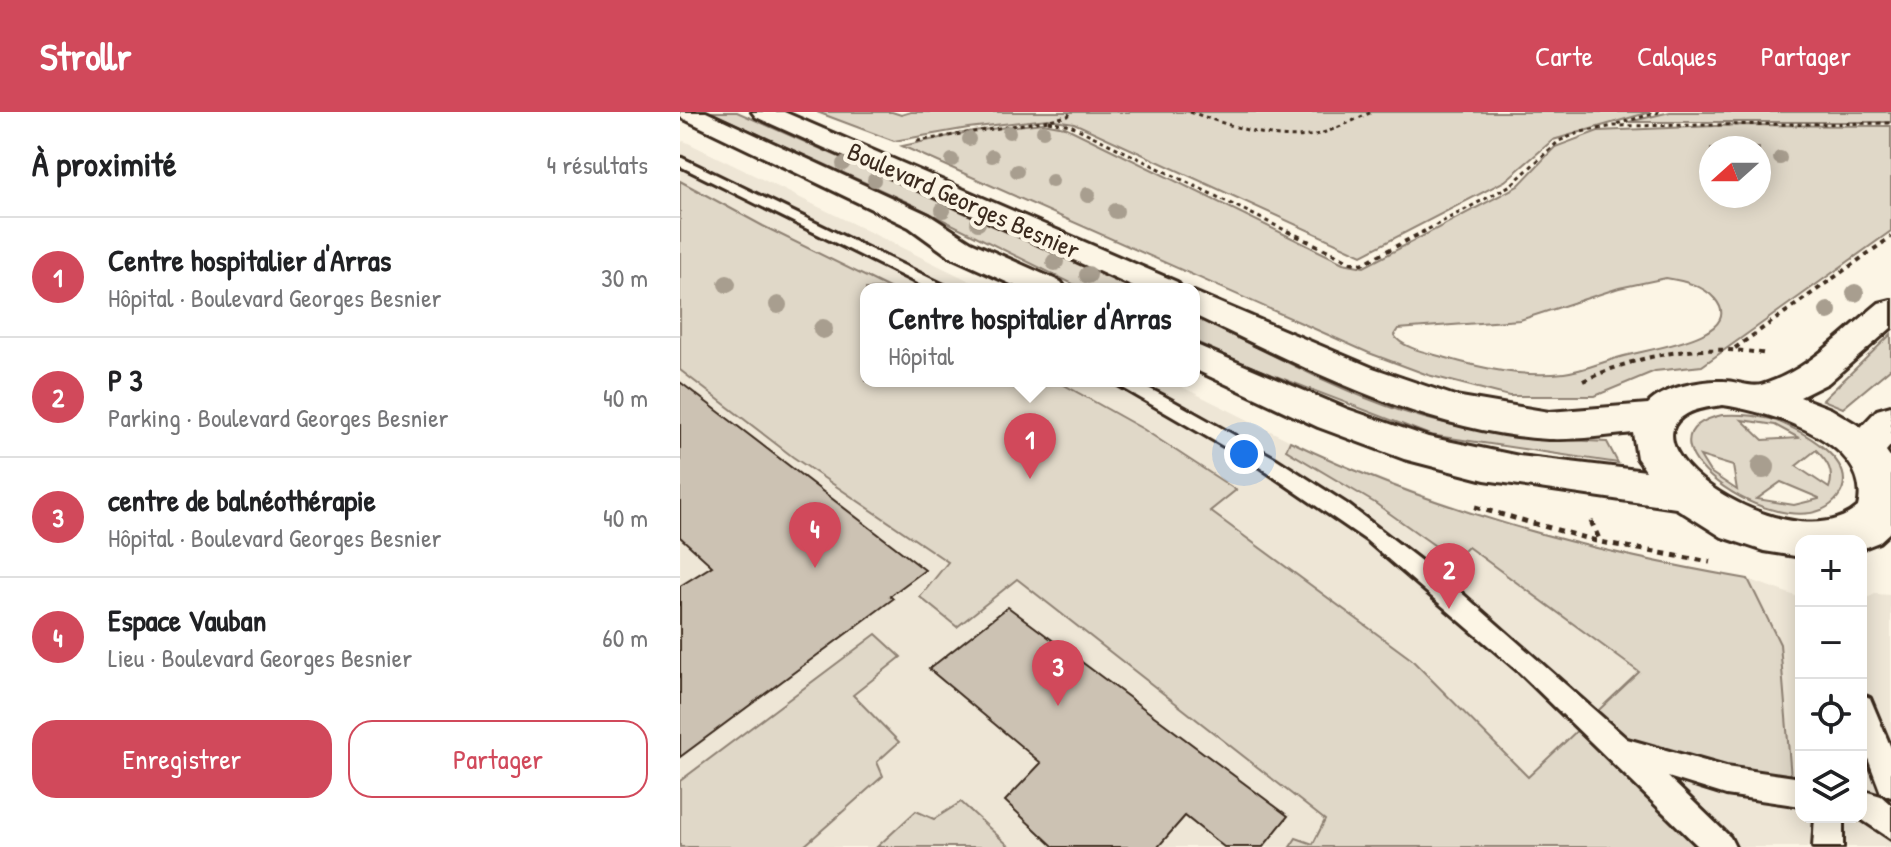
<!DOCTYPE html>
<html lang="fr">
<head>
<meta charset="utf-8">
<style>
	body { margin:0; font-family:"Patrick Hand",sans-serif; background:#f6f6f6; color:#202124 }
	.controls { position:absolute; right:24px; bottom:24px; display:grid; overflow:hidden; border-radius:16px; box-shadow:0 4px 20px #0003 }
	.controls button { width:72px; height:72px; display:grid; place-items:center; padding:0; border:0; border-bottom:2px solid #e0e0e0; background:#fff; color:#202124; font:40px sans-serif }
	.compass { position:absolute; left:1019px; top:24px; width:72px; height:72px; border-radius:50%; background:#fff; box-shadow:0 4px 20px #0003; rotate:249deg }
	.you { position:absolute; left:564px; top:342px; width:28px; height:28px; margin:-20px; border:6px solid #fff; border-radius:50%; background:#1a73e8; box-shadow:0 0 0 12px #1a73e833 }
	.badge { display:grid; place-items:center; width:52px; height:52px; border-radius:50%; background:#d1495b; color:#fff; font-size:26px; font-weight:700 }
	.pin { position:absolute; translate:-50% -66px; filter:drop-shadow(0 2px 4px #0008) }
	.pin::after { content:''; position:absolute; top:42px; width:28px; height:24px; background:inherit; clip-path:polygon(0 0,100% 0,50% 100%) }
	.popup { position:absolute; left:180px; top:171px; width:340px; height:104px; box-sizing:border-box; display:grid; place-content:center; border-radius:16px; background:#fff; filter:drop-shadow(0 2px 6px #0005); font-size:26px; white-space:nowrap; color:#757577 }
	.popup b { font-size:30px; color:#202124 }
	.popup::after { content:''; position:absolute; left:50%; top:100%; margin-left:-16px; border:16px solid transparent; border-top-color:#fff }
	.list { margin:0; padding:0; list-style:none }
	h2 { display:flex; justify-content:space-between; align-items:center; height:104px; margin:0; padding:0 32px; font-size:34px }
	h2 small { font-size:26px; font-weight:400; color:#757577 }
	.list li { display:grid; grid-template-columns:52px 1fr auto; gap:24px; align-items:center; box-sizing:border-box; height:120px; padding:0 32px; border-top:2px solid #e0e0e0 }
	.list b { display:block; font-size:30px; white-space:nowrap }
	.list p { margin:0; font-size:26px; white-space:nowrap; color:#757577 }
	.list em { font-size:26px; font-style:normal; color:#757577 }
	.actions { display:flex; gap:16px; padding:24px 32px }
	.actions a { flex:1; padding:18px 0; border:2px solid #d1495b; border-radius:24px; text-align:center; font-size:28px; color:#d1495b }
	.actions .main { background:#d1495b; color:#fff }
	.icon { flex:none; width:44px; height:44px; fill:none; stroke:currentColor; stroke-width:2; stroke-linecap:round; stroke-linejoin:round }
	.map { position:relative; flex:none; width:1211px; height:735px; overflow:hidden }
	header { display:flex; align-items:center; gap:48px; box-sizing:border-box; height:112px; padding:0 40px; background:#d1495b; color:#fff }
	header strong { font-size:38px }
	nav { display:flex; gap:44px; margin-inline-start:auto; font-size:28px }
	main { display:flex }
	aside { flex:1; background:#fff }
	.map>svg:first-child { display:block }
	.built { fill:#eee6d6 }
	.green { fill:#e0d8c8; stroke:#8e8173; stroke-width:2; fill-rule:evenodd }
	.building { fill:#ccc2b3; stroke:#3b2a1e; stroke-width:2 }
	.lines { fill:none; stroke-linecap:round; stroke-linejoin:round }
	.service-casing { stroke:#3b2a1e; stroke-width:6 }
	.secondary-casing { stroke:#3b2a1e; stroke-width:6 }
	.path-far2 { stroke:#3b2a1e; stroke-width:3; stroke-dasharray:4 4; stroke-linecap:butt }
	.path-far1 { stroke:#3b2a1e; stroke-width:4; stroke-dasharray:5 5; stroke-linecap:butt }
	.path { stroke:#3b2a1e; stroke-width:5; stroke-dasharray:6 6; stroke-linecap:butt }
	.service { fill:#fcf5e5; fill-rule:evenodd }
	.secondary { fill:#fcf5e5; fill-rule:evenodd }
	.tree { fill:#a89e8f }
	.labels { text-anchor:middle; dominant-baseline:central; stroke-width:8; stroke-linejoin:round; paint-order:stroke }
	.far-street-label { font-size:26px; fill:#3b2a1e; stroke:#fcf5e5 }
</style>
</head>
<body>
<header>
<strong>Strollr</strong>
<nav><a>Carte</a><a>Calques</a><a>Partager</a></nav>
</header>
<main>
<aside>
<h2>À proximité<small>4 résultats</small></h2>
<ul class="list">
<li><span class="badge">1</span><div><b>Centre hospitalier d'Arras</b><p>Hôpital · Boulevard Georges Besnier</p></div><em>30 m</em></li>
<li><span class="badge">2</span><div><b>P 3</b><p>Parking · Boulevard Georges Besnier</p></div><em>40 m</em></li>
<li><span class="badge">3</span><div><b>centre de balnéothérapie</b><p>Hôpital · Boulevard Georges Besnier</p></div><em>40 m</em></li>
<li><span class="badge">4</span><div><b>Espace Vauban</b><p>Lieu · Boulevard Georges Besnier</p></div><em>60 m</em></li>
</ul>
<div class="actions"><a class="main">Enregistrer</a><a>Partager</a></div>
</aside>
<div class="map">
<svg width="1211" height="735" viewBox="0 0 1211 735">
	<rect width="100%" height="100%" fill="#fcf5e5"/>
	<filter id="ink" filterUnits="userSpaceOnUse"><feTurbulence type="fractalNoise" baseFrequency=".0125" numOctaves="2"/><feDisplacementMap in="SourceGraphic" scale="16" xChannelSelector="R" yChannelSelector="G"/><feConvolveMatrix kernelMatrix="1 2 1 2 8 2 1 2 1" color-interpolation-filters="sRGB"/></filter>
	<g filter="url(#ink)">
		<path class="built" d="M4,29L306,177H186V269H490L643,345L757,388L872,426L961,449L1068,467L1121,486V705H1181V489L1195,482L1211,483V735H0V30Z"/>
		<g class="green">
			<path d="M30,0H57L459,177H403L227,90Z"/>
			<path d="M137,0H212L221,3L231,0H970L873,28L825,69L682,143L394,11L368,7L288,16L214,29Z"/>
			<path d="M990,0H1211V10H949Z"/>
			<path d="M363,11L385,15L663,151L684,155L838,74L875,35L918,19L1059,13L1211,14V119L1022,254L975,259L915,284H829L748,263L689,241L222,34L293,19ZM1031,36H1079V84H1031ZM986,166C1004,169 1023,173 1035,187C1067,225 968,237 948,243C926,248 907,258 884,261C843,266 801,256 763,245C749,241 721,236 714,223L718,217L840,208L939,176Z"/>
			<path d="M0,69L83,114L211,177H186V269H377L463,317L556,378L530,399L731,547L848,665L959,560L788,435L775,448L695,391L606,338L610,329C754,399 911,440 1068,467L1100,532L1112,678L940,638L1040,735H610L616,726L633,732L645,708L337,467L277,515L240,485L268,450L113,345L0,258Z"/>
			<path d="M514,204C579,235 653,277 721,299C788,321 857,327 927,330L938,351L750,323L562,251L514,229Z"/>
			<path d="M1211,222V256L1163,296L1143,288Z"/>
			<path d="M1042,303C1058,302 1074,303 1091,307C1116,315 1184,350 1158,385C1114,445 937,326 1042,303ZM1062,308L1095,313L1119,326L1083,328ZM1136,338C1147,349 1155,360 1149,376L1116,354ZM1020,344L1053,354L1057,378L1030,360ZM1101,370L1139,386V387L1114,393L1077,387Z"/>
			<path d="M196,522L221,545L173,583L219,630L197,650L203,664L123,735H0V669Z"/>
			<path d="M281,690L330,735H197L236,699L254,707Z"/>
		</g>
		<g class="building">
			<path d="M0,270L245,458L210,484L213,487L0,645V474L32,454L0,425Z"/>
			<path d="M328,495L608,704L583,735H544L505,704L478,735H374L325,689L361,651L249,557Z"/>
		</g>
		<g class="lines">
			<g class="service-casing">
				<g id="service">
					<path d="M0,45L266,174L269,177H249L0,54Z"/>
					<path d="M431,269H454L484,284L595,346L667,392L776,476L947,627L1046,655L1121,666V694L1046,683L988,665L1050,725L1055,735H1019L839,560L686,428L581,356Z"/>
					<path d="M1181,582L1190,586L1211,636V685L1201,681L1181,628Z"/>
					<path d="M1181,678L1201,684L1211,693V727L1178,705H1181Z"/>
					<path d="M1135,705H1163V735H1133Z"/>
				</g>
			</g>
			<g class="secondary-casing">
				<g id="secondary">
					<path d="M0,0H26L249,103L291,130L381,170L386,177H342L269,144L229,115L0,5Z"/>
					<path d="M72,0H104L497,170L502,177H458L76,5Z"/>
					<path d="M514,180L693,256L775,284L869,300L968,292C984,275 1022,268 1044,269C1056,269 1071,276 1081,273C1127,260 1163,220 1199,191L1211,188V216L1148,271L1120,285L1151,297L1181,315L1197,298L1211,294V333L1206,339L1211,346V419L1199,430L1181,437V429H1121V445L1084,439L1042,425L996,396L805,368L724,347L638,315L514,257V232L667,297L748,325L839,344L966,359L957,346L953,321C925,324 897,328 868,327C744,320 624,255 514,203ZM1043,293C1091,300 1194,330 1178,395C1117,450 950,344 1002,305C1014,296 1029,295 1043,293Z"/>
				</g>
			</g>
			<g class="path-far2">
				<path d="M510,0C550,13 597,32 639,22C658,17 675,7 692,0"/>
				<path d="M368,9L390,13L611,121"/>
				<path d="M937,12L979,0"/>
				<path d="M237,29L369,8L388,4L391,0"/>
				<path d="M741,121L831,73L879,29L901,20L934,14L1211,11"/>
			</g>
			<g class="path-far1">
				<path d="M607,119L671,150L682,152L745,119"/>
				<path d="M1055,236L1211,125"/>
				<path d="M903,269C962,241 1022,231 1087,242"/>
			</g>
			<g class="path">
				<path d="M795,395L920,430L1030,450"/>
				<path d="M911,409L920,429"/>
			</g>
			<use href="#service" class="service"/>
			<use href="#secondary" class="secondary"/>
		</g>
		<g class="tree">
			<circle cx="363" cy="19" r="7"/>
			<circle cx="329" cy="20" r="7"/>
			<circle cx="289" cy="27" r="7"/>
			<circle cx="312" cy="44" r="7"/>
			<circle cx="1100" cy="46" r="7"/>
			<circle cx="272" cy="48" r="7"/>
			<circle cx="163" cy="52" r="7"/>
			<circle cx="337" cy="59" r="7"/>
			<circle cx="194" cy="68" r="7"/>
			<circle cx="372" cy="69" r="7"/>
			<circle cx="408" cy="83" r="8"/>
			<circle cx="263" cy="98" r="8"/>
			<circle cx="436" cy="99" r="8"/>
			<circle cx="298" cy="111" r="8"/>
			<circle cx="375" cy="150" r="9"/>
			<circle cx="408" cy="163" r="9"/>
			<circle cx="47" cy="172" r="9"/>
			<circle cx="1175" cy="181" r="9"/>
			<circle cx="98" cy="193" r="9"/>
			<circle cx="1148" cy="199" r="9"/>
			<circle cx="143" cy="217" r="10"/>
			<circle cx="1083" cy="355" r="12"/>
		</g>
	</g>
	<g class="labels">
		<g class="far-street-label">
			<text transform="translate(284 88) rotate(24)">Boulevard Georges Besnier</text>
		</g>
	</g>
</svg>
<div class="controls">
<button>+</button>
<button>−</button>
<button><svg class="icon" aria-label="locate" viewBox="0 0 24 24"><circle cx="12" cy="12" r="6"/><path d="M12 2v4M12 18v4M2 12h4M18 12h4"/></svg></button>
<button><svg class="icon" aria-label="layers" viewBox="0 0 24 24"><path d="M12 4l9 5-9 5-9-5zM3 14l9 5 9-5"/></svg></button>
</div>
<svg class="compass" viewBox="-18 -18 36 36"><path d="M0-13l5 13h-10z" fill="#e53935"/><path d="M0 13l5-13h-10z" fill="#757577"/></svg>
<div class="you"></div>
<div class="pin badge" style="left:350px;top:367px">1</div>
<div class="popup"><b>Centre hospitalier d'Arras</b>Hôpital</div>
<div class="pin badge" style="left:769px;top:497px">2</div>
<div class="pin badge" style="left:378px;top:594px">3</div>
<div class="pin badge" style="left:135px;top:456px">4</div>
</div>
</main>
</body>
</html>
